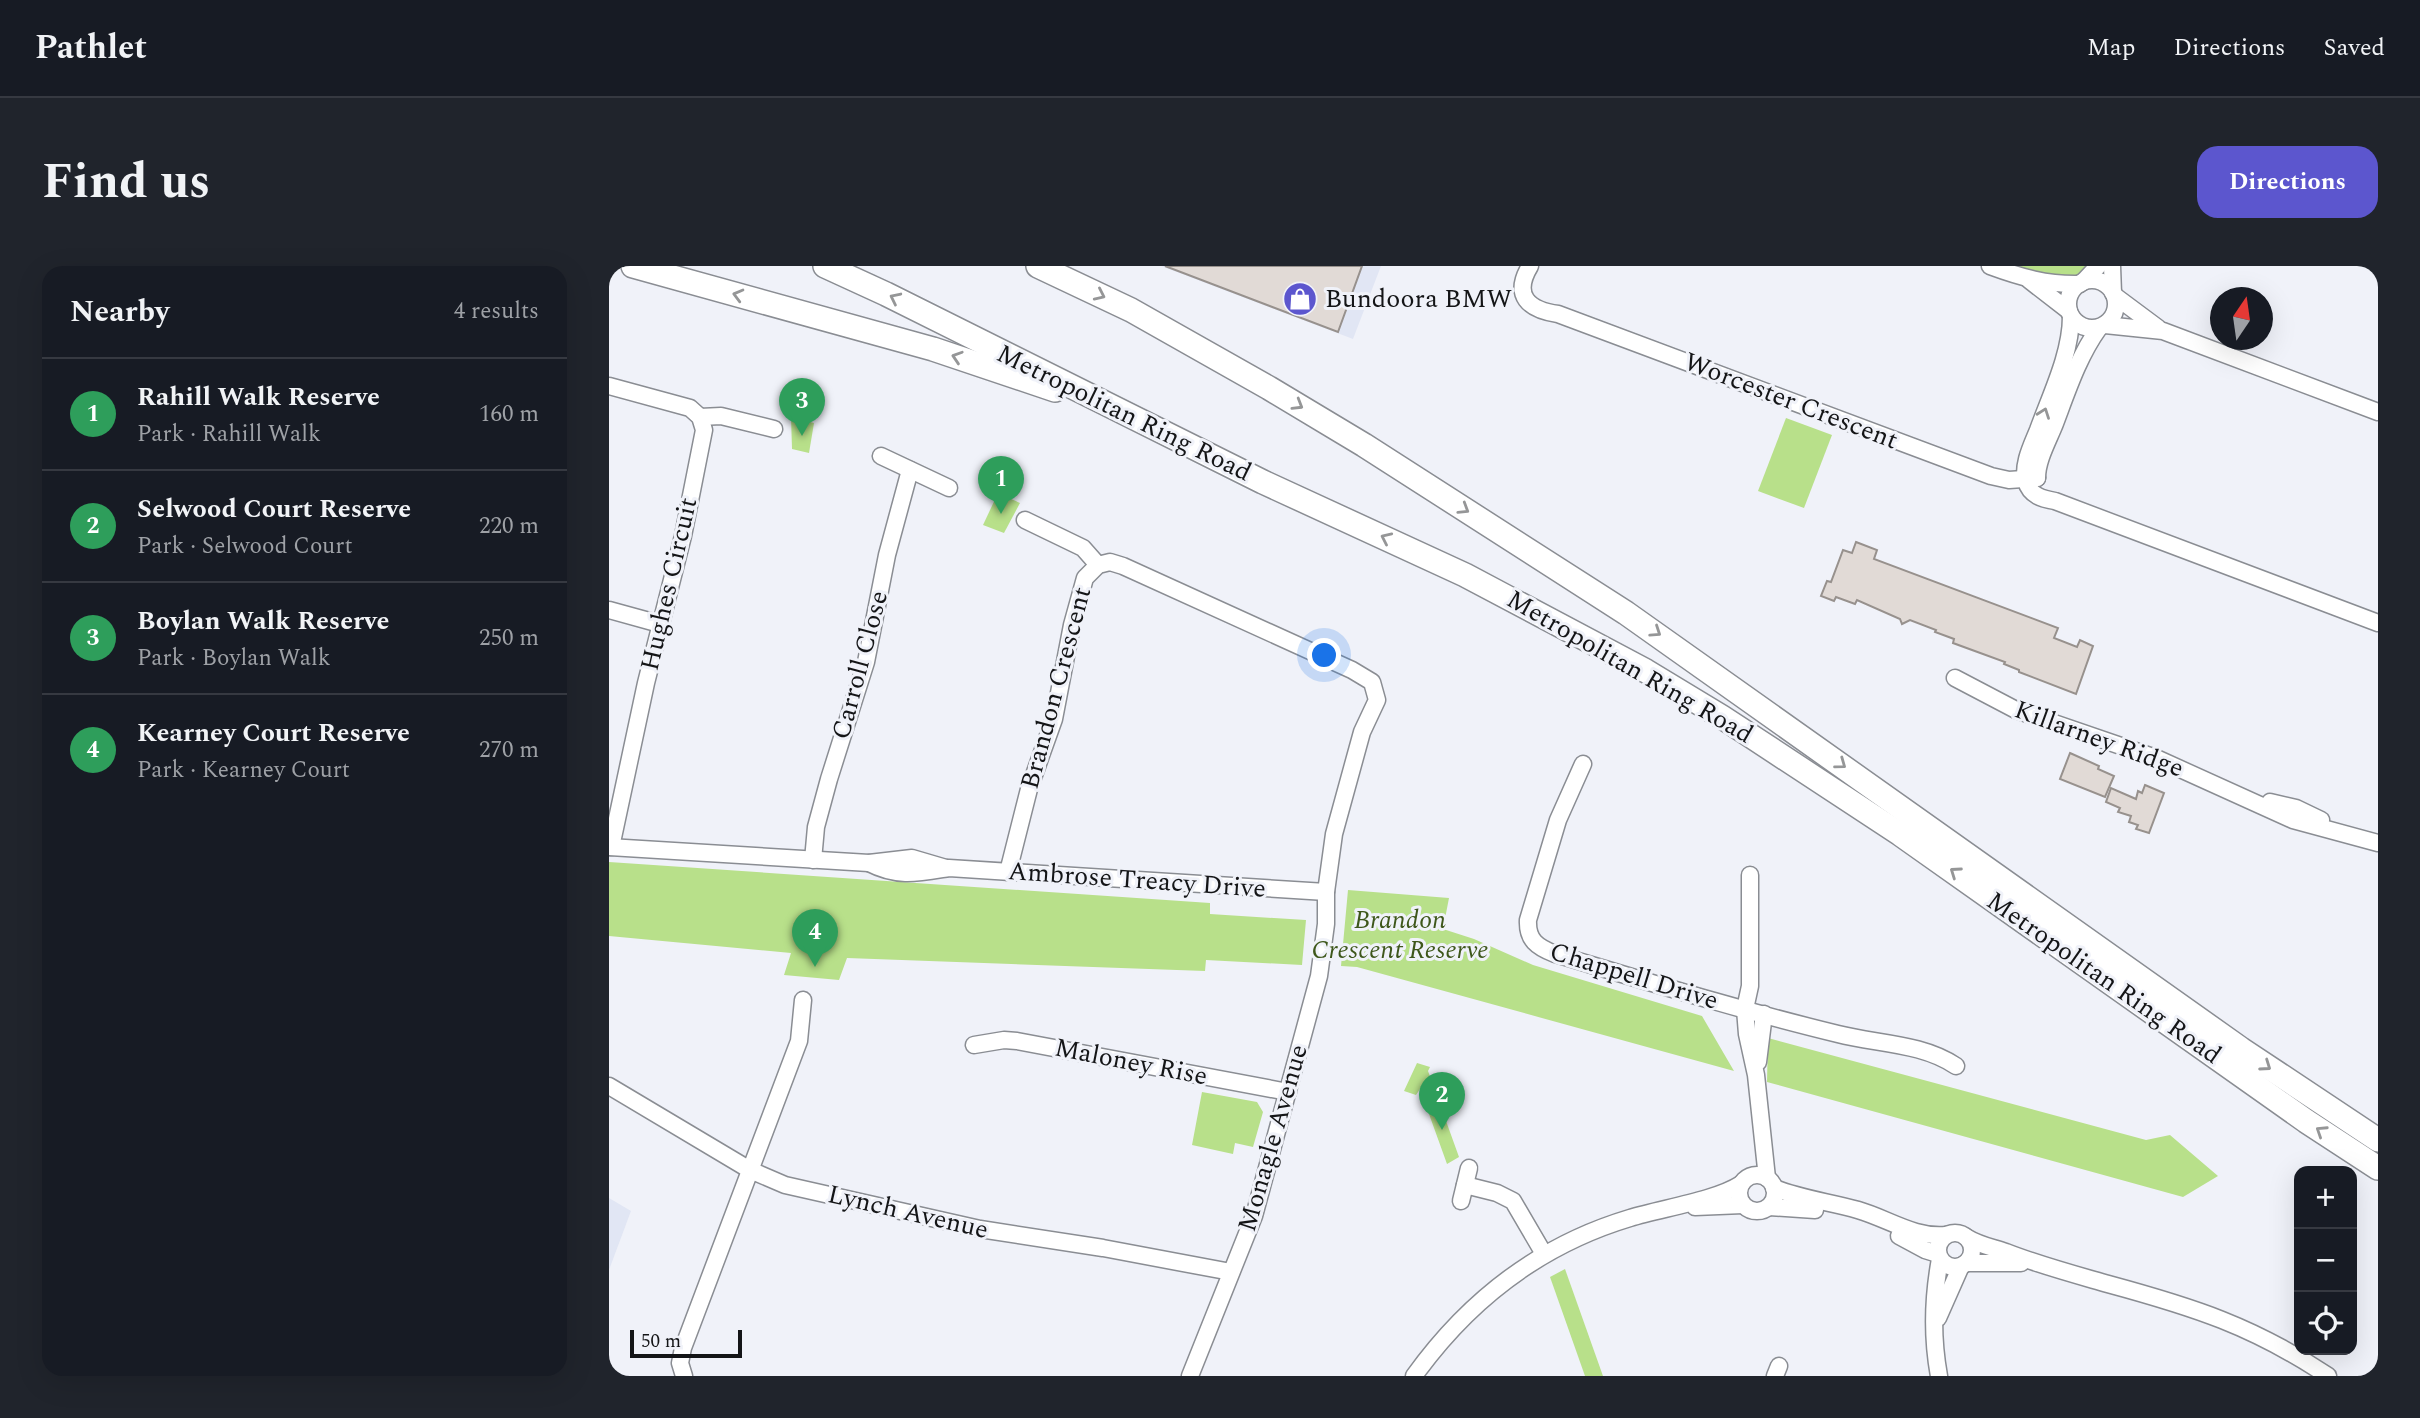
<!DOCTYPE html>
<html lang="en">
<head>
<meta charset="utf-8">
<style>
	body { margin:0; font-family:Spectral,serif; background:#20242c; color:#f1f3f6 }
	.controls { position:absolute; right:21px; bottom:21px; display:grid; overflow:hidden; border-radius:14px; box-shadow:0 7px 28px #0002 }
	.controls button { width:63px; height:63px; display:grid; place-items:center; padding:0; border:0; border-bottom:2px solid #363941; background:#171b24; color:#f1f3f6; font:35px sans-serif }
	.compass { position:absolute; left:1601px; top:21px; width:63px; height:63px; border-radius:50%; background:#171b24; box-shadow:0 7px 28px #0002; rotate:13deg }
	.scale { position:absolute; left:21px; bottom:18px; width:112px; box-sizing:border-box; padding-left:7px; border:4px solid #141517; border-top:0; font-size:19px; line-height:24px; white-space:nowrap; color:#141517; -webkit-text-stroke:5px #f0f2f9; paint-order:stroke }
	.you { position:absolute; left:716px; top:390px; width:24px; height:24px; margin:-18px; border:5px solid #fff; border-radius:50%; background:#1a73e8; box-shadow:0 0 0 10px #1a73e833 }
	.badge { display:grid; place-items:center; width:46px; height:46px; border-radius:50%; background:#5c56ce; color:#fff; font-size:23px; font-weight:700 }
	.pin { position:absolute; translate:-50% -58px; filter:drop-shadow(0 2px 4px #0008) }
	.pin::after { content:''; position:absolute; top:37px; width:24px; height:21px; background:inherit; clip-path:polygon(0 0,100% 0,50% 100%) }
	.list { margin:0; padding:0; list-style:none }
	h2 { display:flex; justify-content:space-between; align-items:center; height:91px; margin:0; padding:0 28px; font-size:30px }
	h2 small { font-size:23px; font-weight:400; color:#9ea1a6 }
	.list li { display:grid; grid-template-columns:46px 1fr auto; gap:21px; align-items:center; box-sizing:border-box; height:112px; padding:0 28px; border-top:2px solid #363941 }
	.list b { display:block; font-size:26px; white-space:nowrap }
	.list p { margin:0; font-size:23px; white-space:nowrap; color:#9ea1a6 }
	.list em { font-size:23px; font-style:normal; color:#9ea1a6 }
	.icon { flex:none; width:38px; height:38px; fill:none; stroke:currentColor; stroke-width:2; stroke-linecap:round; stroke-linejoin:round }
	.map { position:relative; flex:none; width:1769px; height:1110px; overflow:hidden; border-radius:21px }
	header { display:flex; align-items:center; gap:42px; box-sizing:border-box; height:98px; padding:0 35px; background:#171b24; border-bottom:2px solid #363941 }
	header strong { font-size:33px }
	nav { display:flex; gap:38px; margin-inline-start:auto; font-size:24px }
	.intro { display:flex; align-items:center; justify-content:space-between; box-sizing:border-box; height:168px; padding:0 42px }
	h1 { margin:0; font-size:49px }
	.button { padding:18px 32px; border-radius:21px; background:#5c56ce; color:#fff; font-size:24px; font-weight:700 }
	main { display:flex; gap:42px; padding:0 42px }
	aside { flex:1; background:#171b24; border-radius:21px; box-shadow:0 7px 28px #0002 }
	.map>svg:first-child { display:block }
	.built { fill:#e1e6f4 }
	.green { fill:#b8e08a }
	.building { fill:#e1dad6; stroke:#97918d; stroke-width:2 }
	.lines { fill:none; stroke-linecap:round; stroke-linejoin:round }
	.minor-casing { stroke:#8a8d93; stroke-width:19 }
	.highway-casing { stroke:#8a8d93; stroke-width:26 }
	.minor { stroke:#fff; stroke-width:16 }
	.highway { stroke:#fff; stroke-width:23 }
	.oneway { stroke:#959697 }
	.labels { text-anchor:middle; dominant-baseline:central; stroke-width:6; stroke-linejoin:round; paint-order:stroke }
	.poi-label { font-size:26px; fill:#141517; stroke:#f0f2f9; text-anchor:start }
	.street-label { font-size:26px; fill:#141517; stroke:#f0f2f9 }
	.park-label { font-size:26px; font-style:italic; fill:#3e571b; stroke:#f0f2f9 }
</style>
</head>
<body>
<header>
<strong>Pathlet</strong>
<nav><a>Map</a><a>Directions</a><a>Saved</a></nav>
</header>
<div class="intro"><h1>Find us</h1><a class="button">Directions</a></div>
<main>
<aside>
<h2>Nearby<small>4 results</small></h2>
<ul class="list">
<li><span class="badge" style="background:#2e9e5b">1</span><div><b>Rahill Walk Reserve</b><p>Park · Rahill Walk</p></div><em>160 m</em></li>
<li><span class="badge" style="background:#2e9e5b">2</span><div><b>Selwood Court Reserve</b><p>Park · Selwood Court</p></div><em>220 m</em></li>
<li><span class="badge" style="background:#2e9e5b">3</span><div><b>Boylan Walk Reserve</b><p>Park · Boylan Walk</p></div><em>250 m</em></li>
<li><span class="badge" style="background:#2e9e5b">4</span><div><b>Kearney Court Reserve</b><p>Park · Kearney Court</p></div><em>270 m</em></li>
</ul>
</aside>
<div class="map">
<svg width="1769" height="1110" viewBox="0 0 1769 1110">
	<rect width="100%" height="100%" fill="#f0f2f9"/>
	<g class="built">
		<path d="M552,0H772L744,73Z"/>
		<path d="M0,932L22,945L0,1004Z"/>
	</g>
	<g class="green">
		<path d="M1406,0H1483L1469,13L1432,9Z"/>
		<path d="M182,151L205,157L200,187L183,183Z"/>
		<path d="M1177,152L1223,169L1195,242L1149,225Z"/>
		<path d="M389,227L411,237L395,267L374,259Z"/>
		<path d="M0,596L601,637V648L697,654L693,699L597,694L596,705L238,692L230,714L175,709L182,687L0,670Z"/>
		<path d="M739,624L840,632L834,663L865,673L924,699L1093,750L1125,805L748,701L732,700Z"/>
		<path d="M1159,772L1537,874L1561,869L1609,910L1574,931L1158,816Z"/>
		<path d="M808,797L821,801L819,805L850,891L838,898L811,823L807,829L795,825Z"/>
		<path d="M593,826L648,836L654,846L644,881L626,877L624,888L583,879Z"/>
		<path d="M956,1003L994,1110H976L941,1011Z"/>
	</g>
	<g class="building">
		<path d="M556,0H753L729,66Z"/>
		<path d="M1247,276L1268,284L1265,293L1449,362L1445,372L1468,381L1471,374L1484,380L1467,428L1410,406V404L1395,398L1396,396L1344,377L1345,373L1326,366L1327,364L1301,354L1293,358L1291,353L1248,334L1246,338L1227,331L1225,335L1212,330L1218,315L1222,316L1234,284L1243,287Z"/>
		<path d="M1461,487L1490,500L1489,503L1505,510L1496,531L1451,513Z"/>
		<path d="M1536,519L1555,527L1540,567L1527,563L1529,559L1520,556L1522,550L1509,546L1511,542L1497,536L1502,522L1527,533L1529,525L1533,527Z"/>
	</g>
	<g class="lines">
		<g class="minor-casing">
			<g id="minor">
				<path d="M921,0C903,30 920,44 949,48L1382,210L1400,214L1428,212"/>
				<path d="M1381,0C1411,11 1438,19 1471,18"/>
				<path d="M1503,0L1504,27"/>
				<path d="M1420,14L1460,45"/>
				<circle cx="1483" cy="38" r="24"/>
				<path d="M1474,16L1489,0"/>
				<path d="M1506,30L1549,62"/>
				<path d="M1462,50C1462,88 1442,128 1429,164C1423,179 1413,198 1417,215C1421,230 1434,233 1446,235L1769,357"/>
				<path d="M1496,59L1554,65L1769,146"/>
				<path d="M0,120L81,142L91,151L95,164L74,270L37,417L2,581"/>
				<path d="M91,151L112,150L165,163"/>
				<path d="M272,190L340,222"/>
				<path d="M1428,212C1428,195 1438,177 1445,160C1458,126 1469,91 1490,62"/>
				<path d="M416,254L474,282L489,299"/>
				<path d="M0,344L51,358"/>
				<path d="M1346,412L1407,444L1547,492L1684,554L1769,577"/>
				<path d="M974,498L949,554L919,654C918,674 928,681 946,688C1040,716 1134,745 1229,768C1268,778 1313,777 1347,800"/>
				<path d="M1661,536L1687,542L1712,554"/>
				<path d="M0,581L260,597L303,592L337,602"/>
				<path d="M204,594L207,561L220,513L257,396L278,289L301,204"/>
				<path d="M260,597C289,612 309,607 340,602L717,626"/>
				<path d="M399,606L420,523L445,453L463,359L476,312L489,299L501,296L514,300L743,404L763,416L768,434L753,466L725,568L717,626V658L710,710L645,950L581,1110"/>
				<path d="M1141,609V720L1136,743L1138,768L1147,809L1158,912"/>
				<path d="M365,779L395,774L408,775L679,826"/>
				<path d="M1149,796L1155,748"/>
				<path d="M0,820L141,904L176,919L371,963L494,982L622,1006"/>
				<circle cx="1148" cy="927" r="18"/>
				<path d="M856,919L888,927L904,935L935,988"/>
				<path d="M1165,922C1193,933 1221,936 1249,944C1280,953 1305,972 1337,969"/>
				<path d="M852,935L860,902"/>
				<path d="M1086,941L1134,939"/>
				<path d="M1160,941L1206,944"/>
				<circle cx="1346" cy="984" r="17"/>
				<path d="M1290,970L1316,984L1329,988"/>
				<path d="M1357,971C1370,979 1382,981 1397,986C1430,999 1464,1008 1499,1018C1584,1041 1644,1060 1719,1110"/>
				<path d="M1357,997H1412"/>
				<path d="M1329,1052L1352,1000"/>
				<path d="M75,1110L71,1097L74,1082L190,775L194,734"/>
				<path d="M805,1110C859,1035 931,979 1021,952C1053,942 1105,935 1132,918"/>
				<path d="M1166,1110L1170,1100"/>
				<path d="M1330,1110C1323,1072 1324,1031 1331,993"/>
			</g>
		</g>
		<g class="highway-casing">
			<g id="highway">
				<path d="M24,0L324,83L446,124"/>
				<path d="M216,0L277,28L654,216L856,309L1037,405L1113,451L1291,568L1697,855L1769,902"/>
				<path d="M429,0L522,44L660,122L755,179L1017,347L1632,783L1769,874"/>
			</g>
		</g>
		<use href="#minor" class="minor"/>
		<use href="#highway" class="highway"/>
	</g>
	<defs><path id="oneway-chevron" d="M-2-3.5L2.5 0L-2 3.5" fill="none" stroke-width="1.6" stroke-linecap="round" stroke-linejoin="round" transform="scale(1.75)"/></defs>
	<g class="oneway">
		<use href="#oneway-chevron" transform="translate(129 29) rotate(-165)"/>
		<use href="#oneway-chevron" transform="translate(491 29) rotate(25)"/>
		<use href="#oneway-chevron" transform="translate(286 32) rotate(-154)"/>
		<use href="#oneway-chevron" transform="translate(348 91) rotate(-162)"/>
		<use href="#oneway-chevron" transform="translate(689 139) rotate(31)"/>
		<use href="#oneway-chevron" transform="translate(1435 147) rotate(-70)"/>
		<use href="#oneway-chevron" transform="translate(855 243) rotate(32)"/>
		<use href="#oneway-chevron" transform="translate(777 272) rotate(-155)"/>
		<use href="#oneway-chevron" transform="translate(1047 366) rotate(34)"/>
		<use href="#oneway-chevron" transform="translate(1232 498) rotate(36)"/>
		<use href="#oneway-chevron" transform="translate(1346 606) rotate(-145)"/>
		<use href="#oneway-chevron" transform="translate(1657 800) rotate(35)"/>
		<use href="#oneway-chevron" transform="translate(1712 865) rotate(-147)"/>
	</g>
	<defs>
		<g id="shop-disc" transform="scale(1.75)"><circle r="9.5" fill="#5c56ce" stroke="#f0f2f9"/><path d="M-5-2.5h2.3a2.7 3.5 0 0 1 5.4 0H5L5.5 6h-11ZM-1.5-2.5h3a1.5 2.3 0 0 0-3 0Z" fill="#fff"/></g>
	</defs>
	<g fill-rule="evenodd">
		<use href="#shop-disc" x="691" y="33"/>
	</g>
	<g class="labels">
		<g class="poi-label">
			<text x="716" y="33">Bundoora BMW</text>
		</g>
		<g class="street-label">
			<text transform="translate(1182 135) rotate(21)">Worcester Crescent</text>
			<text transform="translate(515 147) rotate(26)">Metropolitan Ring Road</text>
			<text transform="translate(60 318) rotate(-77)">Hughes Circuit</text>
			<text transform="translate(251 399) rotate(-75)">Carroll Close</text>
			<text transform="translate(1021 401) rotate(30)">Metropolitan Ring Road</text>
			<text transform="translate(447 422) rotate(-75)">Brandon Crescent</text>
			<text transform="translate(1490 473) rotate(20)">Killarney Ridge</text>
			<text transform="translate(528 614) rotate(4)">Ambrose Treacy Drive</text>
			<text transform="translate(1025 710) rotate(17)">Chappell Drive</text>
			<text transform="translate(1495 712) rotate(35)">Metropolitan Ring Road</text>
			<text transform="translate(522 796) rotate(11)">Maloney Rise</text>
			<text transform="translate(664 872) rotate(-74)">Monagle Avenue</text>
			<text transform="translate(299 946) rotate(13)">Lynch Avenue</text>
		</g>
		<g class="park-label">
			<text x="791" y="654">Brandon<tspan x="791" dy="30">Crescent Reserve</tspan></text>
		</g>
	</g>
</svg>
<div class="controls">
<button>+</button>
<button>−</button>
<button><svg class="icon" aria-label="locate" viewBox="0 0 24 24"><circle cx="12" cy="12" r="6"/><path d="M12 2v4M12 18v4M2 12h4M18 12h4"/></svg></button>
</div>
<svg class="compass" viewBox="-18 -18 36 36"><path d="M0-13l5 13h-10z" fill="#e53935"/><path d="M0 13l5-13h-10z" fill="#9ea1a6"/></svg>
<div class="scale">50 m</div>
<div class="you"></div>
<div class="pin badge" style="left:392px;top:248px;background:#2e9e5b">1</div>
<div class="pin badge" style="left:833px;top:864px;background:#2e9e5b">2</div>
<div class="pin badge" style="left:193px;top:170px;background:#2e9e5b">3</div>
<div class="pin badge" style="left:206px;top:701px;background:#2e9e5b">4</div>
</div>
</main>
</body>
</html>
